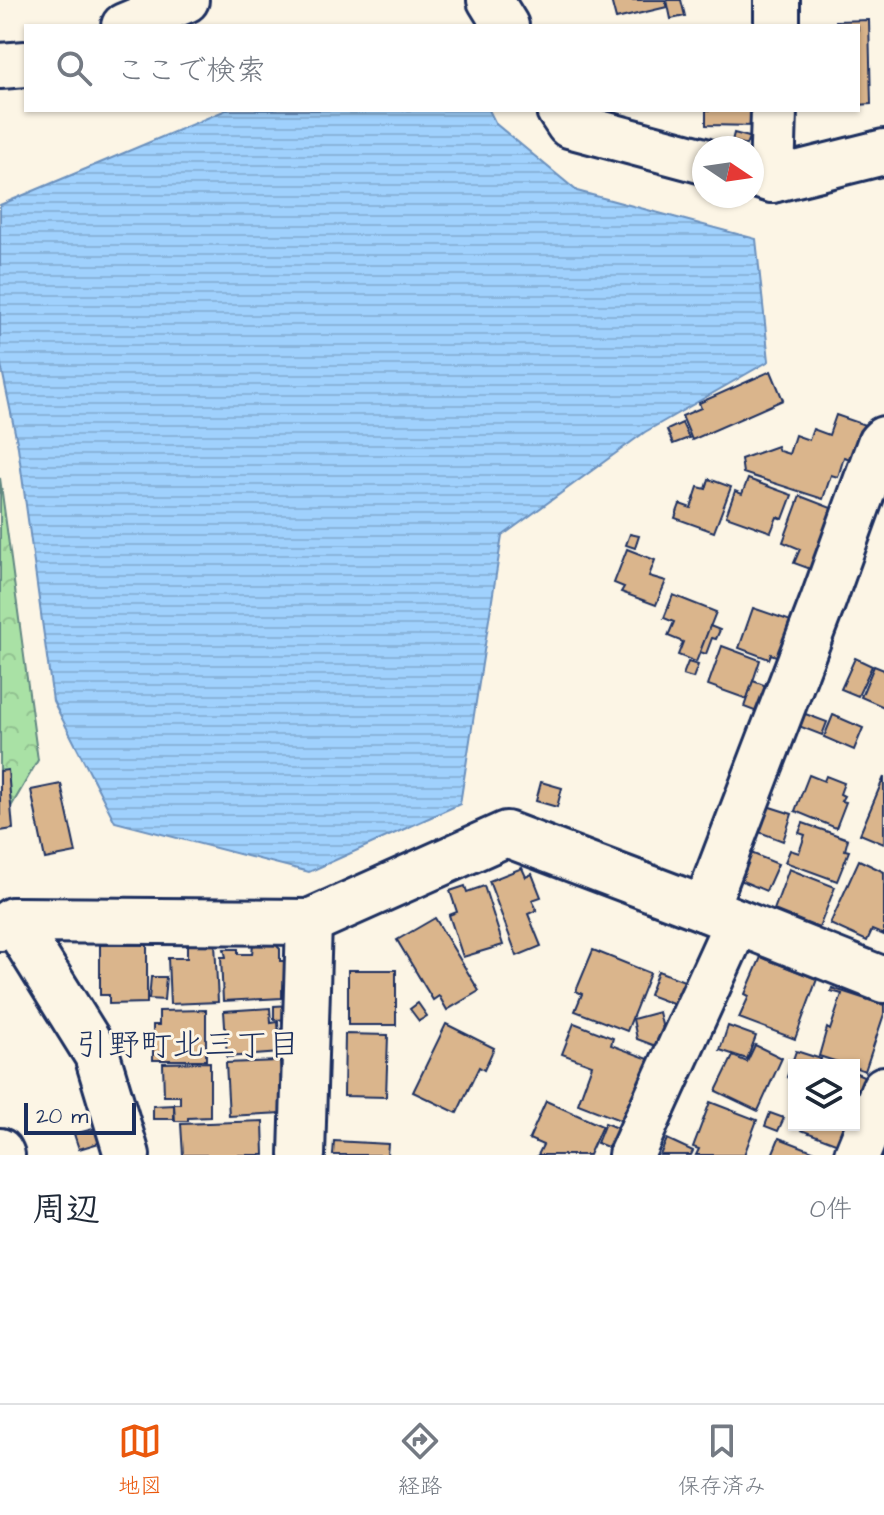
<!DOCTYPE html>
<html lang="ja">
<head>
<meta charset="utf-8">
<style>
	body { margin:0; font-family:"Architects Daughter","Klee One",sans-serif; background:#f6f6f7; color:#1f2937 }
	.controls { position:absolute; right:24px; bottom:24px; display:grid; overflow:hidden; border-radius:0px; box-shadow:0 2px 6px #0004 }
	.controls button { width:72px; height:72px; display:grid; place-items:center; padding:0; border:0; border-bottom:2px solid #e0e1e3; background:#fff; color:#1f2937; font:40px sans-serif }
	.compass { position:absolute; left:692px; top:136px; width:72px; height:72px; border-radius:50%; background:#fff; box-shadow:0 2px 6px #0004; rotate:103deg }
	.scale { position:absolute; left:24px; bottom:20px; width:112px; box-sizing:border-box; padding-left:8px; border:4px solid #1b2f5e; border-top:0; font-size:22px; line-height:28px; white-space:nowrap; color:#1b2f5e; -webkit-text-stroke:6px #fcf5e5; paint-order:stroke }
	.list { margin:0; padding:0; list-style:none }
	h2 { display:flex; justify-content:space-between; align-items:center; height:104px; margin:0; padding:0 32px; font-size:34px }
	h2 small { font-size:26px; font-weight:400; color:#747a83 }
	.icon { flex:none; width:44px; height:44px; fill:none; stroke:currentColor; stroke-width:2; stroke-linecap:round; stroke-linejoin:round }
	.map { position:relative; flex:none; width:884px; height:1155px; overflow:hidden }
	.search { position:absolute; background:#fff; box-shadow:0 2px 6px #0004; left:24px; right:24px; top:24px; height:88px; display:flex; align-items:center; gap:20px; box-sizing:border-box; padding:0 28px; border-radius:0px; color:#747a83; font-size:30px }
	.sheet { height:248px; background:#fff }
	nav { display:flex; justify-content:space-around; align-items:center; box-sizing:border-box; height:112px; border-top:2px solid #e0e1e3; background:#fff; font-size:22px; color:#747a83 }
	nav a { display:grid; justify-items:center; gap:4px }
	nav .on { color:#ea580c }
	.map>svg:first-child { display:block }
	.forest { fill:url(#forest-crowns); stroke:#628882; stroke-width:2 }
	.water { fill:url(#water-rules); stroke:#6b90bd; stroke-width:2 }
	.building { fill:#dab58c; stroke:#1b2f5e; stroke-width:2 }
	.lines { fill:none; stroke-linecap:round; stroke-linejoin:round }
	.street-casing { stroke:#1b2f5e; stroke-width:50 }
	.street { stroke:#fcf5e5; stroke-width:44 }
	.labels { text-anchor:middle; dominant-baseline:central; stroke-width:6; stroke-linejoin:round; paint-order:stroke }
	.neighbourhood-label { font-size:32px; fill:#1b2f5e; stroke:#fcf5e5 }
</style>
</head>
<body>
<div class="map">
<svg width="884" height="1155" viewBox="0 0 884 1155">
	<defs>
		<pattern id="forest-crowns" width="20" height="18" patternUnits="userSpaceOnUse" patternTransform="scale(2)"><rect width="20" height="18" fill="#a9e1a5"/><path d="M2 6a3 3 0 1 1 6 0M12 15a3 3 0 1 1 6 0" fill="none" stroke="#91c190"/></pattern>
		<pattern id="water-rules" width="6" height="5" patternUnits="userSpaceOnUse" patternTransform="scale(2)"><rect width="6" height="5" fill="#a0d1fd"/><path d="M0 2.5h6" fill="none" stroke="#89b4db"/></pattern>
	</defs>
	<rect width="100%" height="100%" fill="#fcf5e5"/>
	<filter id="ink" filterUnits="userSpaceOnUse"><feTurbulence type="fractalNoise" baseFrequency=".0125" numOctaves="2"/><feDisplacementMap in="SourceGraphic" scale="16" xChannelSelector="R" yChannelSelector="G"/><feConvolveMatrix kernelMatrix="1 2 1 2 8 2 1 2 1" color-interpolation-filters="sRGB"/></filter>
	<g filter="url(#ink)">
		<path class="forest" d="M0,478L38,760L0,826Z"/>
		<path class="water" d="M226,110H489L496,124L577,191L756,239L769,361L645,432L502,536L460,804L309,872L115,822L53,701L18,447L0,360V205Z"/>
		<g class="building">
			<path d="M611,0H665L667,7L616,19Z"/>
			<path d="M667,0H681L685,16L671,19Z"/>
			<path d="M869,20L871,104L858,105V26H817L836,25V21Z"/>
			<path d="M706,110H756V126L706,125Z"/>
			<path d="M734,133L749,137L746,145L732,141Z"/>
			<path d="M771,371L783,400L692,440L682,416L701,408L699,403Z"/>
			<path d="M836,415L868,426L856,461L844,457L838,477L831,475L823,499L743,473L741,459L777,446L779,451L789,454L795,435L809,440L813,429L829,435Z"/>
			<path d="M682,423L689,438L673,444L667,430Z"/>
			<path d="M709,479L731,487L714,532L675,518L680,504L691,508L698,487L706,489Z"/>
			<path d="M748,479L792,495L783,519L777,517L771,532L726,516L735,491L742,494Z"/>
			<path d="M800,496L839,511L816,571L794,563L800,549L783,542Z"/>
			<path d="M630,534L639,536L635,548L626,545Z"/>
			<path d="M627,549L655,560L649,576L666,581L656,605L621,592L624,587L614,583Z"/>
			<path d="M673,595L716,612L696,662L678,655L683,642L668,636L674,622L664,618Z"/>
			<path d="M753,608L797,623L784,659L771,654L769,659L739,648Z"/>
			<path d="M710,626L720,630L716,639L712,638L706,654L700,652Z"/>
			<path d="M722,646L760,660L747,699L708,685Z"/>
			<path d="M855,658L872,666L858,696L841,689Z"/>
			<path d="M688,662L698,665L693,678L683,675Z"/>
			<path d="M874,666L884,670V707L861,697Z"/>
			<path d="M753,681L775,689L765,715L744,707Z"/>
			<path d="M800,712L827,722L822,735L796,725Z"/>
			<path d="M833,715L863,728L854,750L824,737Z"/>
			<path d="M8,770L13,829L0,831V771Z"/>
			<path d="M809,775L824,781L826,776L844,783L840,794L844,796L841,801L846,802L836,828L795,811Z"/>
			<path d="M884,777V844L860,834Z"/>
			<path d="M541,782L562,788L557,807L536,801Z"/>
			<path d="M61,784L76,853L45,859L31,790Z"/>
			<path d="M767,806L792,814L783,841L759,832Z"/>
			<path d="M803,823L848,839L845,850L849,851L837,881L785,862L790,850L799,853L805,835L799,833Z"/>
			<path d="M751,853L778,864L766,891L740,880Z"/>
			<path d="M859,860L884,872V935L872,930L867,941L830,924Z"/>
			<path d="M522,868L526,877L532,874L541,897L532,900L537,910L528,914L541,946L517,956L489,881Z"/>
			<path d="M789,869L835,887L819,928L774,910Z"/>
			<path d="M465,886L467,892L484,886L503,945L463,957L449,915L457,912L450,891Z"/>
			<path d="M435,918L479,991L447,1010L439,996L433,1000L397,940Z"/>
			<path d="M215,943L218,1002L170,1004L168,958H187V945Z"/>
			<path d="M274,943L280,949V961H288L291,991L282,990V998L223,1001L221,957H226L224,949H238V954H252L253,944Z"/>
			<path d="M100,945H147V1003L109,1004V995H100Z"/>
			<path d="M593,950L650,973L627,1031L575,1011L582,994L576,991Z"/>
			<path d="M761,957L817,979L795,1039L739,1018L749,996L745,994Z"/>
			<rect x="348" y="970" width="48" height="55"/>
			<path d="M658,971L687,982L678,1006L649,995Z"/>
			<path d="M151,977H166L164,1000L149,999Z"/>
			<path d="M832,988L884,1005V1014L865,1071L854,1067V1065H847L819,1056L827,1028L830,1030L842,994L831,991Z"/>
			<path d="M418,1003L427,1016L419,1021L410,1009Z"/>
			<path d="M291,1005V1019L274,1020V1006Z"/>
			<path d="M270,1008L271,1023L278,1022L280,1053L227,1057L224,1011Z"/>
			<path d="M206,1010V1060H153V1025H159V1011Z"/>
			<path d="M659,1012L666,1042L653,1045L637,1039L633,1019Z"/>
			<path d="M574,1023L613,1038L611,1045L654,1061L630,1124L578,1104L592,1065L562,1054Z"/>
			<path d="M446,1024L494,1048L484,1070L479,1067L457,1113L413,1092Z"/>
			<path d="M728,1026L756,1036L747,1059L720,1050Z"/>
			<path d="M345,1034L388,1035L386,1097L344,1096Z"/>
			<path d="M755,1045L782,1058L758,1111L716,1091L733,1056L747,1062Z"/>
			<path d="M796,1051L821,1059L819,1065H794V1080L787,1077Z"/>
			<path d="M280,1061L282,1113L229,1116L226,1063Z"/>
			<path d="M210,1062V1117L188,1118V1121H175L174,1104H180V1096H164L163,1063Z"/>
			<path d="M854,1072L866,1077L855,1105H854Z"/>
			<path d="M546,1101L602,1126L589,1155H538L543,1145L529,1139Z"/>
			<path d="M710,1102L757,1120L744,1155H696L699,1149L693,1147Z"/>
			<path d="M174,1105V1119H153V1106Z"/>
			<path d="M770,1113L784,1118L778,1131L765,1126Z"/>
			<path d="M263,1121L264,1155H183L181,1124Z"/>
			<path d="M605,1123L626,1132L618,1151L597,1143Z"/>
			<path d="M803,1125H845L838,1144L801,1130Z"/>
			<path d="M97,1128L102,1142L79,1149L74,1134Z"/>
			<path d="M779,1138L823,1155H772Z"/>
			<path d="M667,1139L693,1151L691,1155H660Z"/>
			<path d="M334,1141L388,1144L387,1155H333Z"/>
		</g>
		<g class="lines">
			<g class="street-casing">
				<g id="street">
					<path d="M490,0L506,26"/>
					<path d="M124,26L186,0"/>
					<path d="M777,26V0"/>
					<path d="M0,66L26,64"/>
					<path d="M559,110L569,125L704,161"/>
					<path d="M752,174L772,180L884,152"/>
					<path d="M772,180L774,110"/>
					<path d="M705,909L823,601L880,443L884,439"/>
					<path d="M13,920L97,1055L127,1155"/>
					<path d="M0,928L13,920L309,922L506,834L705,909L884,980"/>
					<path d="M0,1151L2,1155"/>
					<path d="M302,1155L309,922"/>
					<path d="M631,1155L737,922"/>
					<path d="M857,1155L884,1089"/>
				</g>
			</g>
			<use href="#street" class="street"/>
		</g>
	</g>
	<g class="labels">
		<g class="neighbourhood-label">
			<text x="188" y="1045">引野町北三丁目</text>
		</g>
	</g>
</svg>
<div class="controls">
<button><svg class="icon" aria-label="layers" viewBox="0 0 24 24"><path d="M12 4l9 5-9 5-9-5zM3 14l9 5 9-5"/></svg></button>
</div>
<svg class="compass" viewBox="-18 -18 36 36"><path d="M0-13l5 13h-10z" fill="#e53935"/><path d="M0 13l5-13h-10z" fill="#747a83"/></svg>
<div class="scale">20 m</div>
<div class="search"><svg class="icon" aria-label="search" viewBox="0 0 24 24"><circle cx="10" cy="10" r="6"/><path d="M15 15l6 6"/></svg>ここで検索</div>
</div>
<section class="sheet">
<h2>周辺<small>0件</small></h2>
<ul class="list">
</ul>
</section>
<nav>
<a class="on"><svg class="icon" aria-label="map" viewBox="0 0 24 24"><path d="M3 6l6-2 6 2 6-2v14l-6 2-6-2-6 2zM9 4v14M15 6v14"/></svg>地図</a>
<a><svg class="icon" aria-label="directions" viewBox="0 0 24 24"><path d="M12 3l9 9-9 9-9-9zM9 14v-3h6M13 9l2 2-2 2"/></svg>経路</a>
<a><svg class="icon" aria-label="saved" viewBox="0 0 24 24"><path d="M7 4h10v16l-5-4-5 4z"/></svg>保存済み</a>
</nav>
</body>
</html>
